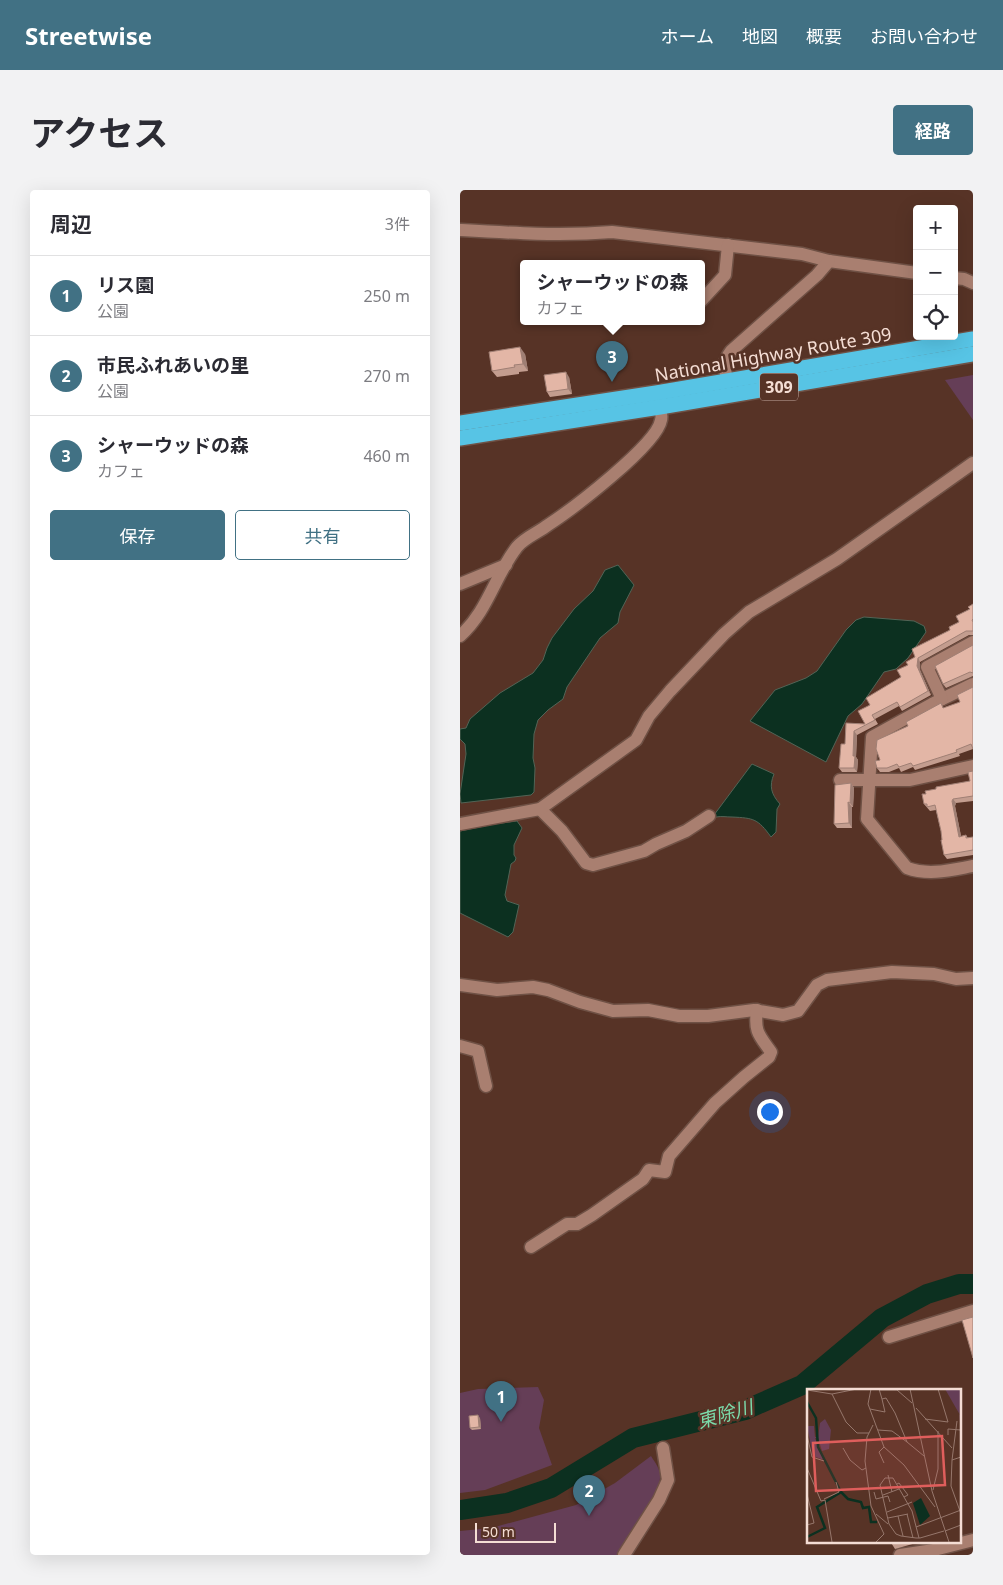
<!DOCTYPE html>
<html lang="ja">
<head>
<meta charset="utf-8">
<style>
	body { margin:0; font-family:"Noto Sans","Noto Sans JP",sans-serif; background:#f2f2f3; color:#2b2b33 }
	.controls { position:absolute; right:15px; top:15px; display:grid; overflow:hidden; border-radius:5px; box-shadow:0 5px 20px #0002 }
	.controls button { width:45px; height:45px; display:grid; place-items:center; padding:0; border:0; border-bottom:1px solid #e1e1e2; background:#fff; color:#2b2b33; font:25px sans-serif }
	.scale { position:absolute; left:15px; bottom:12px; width:81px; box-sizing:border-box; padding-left:5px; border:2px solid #f4ddd4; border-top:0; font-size:14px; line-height:18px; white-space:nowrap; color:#f4ddd4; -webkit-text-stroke:4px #573326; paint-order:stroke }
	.you { position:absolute; left:309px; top:921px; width:18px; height:18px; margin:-12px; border:4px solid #fff; border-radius:50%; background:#1a73e8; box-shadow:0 0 0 8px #1a73e833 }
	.badge { display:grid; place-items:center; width:32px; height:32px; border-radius:50%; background:#417184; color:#fff; font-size:16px; font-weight:700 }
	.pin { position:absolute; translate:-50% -41px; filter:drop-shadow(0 1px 2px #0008) }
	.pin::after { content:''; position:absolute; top:26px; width:18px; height:15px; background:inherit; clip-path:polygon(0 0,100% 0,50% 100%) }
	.popup { position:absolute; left:60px; top:70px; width:185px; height:65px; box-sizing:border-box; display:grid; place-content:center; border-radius:5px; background:#fff; filter:drop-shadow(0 1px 4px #0005); font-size:16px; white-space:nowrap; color:#7c7c81 }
	.popup b { font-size:19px; color:#2b2b33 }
	.popup::after { content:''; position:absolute; left:50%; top:100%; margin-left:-10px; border:10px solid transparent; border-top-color:#fff }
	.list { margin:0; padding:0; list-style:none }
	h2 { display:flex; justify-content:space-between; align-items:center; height:65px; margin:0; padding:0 20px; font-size:21px }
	h2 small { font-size:16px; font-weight:400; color:#7c7c81 }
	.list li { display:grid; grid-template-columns:32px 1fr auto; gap:15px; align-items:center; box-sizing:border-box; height:80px; padding:0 20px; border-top:1px solid #e1e1e2 }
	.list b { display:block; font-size:19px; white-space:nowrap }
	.list p { margin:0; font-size:16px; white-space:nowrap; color:#7c7c81 }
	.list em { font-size:16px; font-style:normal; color:#7c7c81 }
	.actions { display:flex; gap:10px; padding:15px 20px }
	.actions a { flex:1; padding:11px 0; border:1px solid #417184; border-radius:5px; text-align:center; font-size:18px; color:#417184 }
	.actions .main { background:#417184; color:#fff }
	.icon { flex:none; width:28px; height:28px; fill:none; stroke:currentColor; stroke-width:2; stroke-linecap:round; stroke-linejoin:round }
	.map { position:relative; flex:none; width:513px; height:1365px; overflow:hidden; border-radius:5px }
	header { display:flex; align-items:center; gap:30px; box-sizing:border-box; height:70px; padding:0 25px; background:#417184; color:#fff }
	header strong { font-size:24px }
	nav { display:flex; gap:28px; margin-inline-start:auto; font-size:18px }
	.intro { display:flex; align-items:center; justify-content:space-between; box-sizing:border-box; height:120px; padding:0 30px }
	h1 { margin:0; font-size:35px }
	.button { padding:12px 22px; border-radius:5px; background:#417184; color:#fff; font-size:18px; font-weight:700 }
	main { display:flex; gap:30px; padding:0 30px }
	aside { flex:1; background:#fff; border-radius:5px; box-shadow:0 5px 20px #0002 }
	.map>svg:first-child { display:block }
	.green { fill:#653e57 }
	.water { fill:#0c3020; stroke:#526456 }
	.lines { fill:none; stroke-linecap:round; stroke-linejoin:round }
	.river { stroke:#0c3020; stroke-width:20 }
	.minor-casing { stroke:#6f5145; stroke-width:15 }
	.highway-casing { stroke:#6f5145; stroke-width:18 }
	.minor { stroke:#a97f70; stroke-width:12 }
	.highway { stroke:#57c4e5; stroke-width:15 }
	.wall { fill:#c39d8f }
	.shaded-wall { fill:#9f7f74 }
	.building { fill:#e3b6a6; stroke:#9f7f74 }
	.labels { text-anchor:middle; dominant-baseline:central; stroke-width:5; stroke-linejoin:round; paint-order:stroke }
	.shield { fill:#573326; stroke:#c5aaa0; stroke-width:1 }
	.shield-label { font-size:16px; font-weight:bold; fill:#f4ddd4 }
	.street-label { font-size:18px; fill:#f4ddd4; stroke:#573326 }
	.water-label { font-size:19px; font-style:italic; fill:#7bdbab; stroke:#573326 }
	.inset-river { fill:none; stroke:#0c3020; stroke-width:2.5 }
	.inset-road { fill:none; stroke:#96776c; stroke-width:1 }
	.view { fill:#df5e5c; fill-opacity:0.15; stroke:#df5e5c; stroke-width:2.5 }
	.inset-edge { fill:none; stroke:#f4ddd4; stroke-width:2.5 }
</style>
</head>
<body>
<header>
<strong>Streetwise</strong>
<nav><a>ホーム</a><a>地図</a><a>概要</a><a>お問い合わせ</a></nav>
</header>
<div class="intro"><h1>アクセス</h1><a class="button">経路</a></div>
<main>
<aside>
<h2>周辺<small>3件</small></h2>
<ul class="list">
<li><span class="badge">1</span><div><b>リス園</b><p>公園</p></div><em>250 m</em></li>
<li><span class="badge">2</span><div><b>市民ふれあいの里</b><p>公園</p></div><em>270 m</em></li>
<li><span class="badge">3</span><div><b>シャーウッドの森</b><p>カフェ</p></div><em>460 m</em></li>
</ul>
<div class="actions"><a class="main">保存</a><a>共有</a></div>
</aside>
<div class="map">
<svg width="513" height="1365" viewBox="0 0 513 1365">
	<rect width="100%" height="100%" fill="#573326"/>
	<g class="green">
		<path d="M513,185V230L485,190Z"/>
		<path d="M78,1197L84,1210L79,1238L92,1275L25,1300L0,1303V1203L18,1199Z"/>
		<path d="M191,1266C194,1271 199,1277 200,1284C202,1309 173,1344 160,1365H0V1341L31,1338L116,1315L155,1293Z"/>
	</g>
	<g class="water">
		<path d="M158,375L174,395L160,422L158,433L140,448L107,497L103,509L88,520L78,530L74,544L73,568L75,578L74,602L71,605L1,613L0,604L6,564L5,554L0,549V539L6,538L10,529L40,503L73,483L83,470L87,458L92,448L114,419L133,401L145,380Z"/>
		<path d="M404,427L454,431L464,436L466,442L448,468L436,479L424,482L402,514L388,526L366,572L290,531L315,500L346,488L357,481L386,440L396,430Z"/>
		<path d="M292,574L314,584C309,596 311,604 320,614L317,619L316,642L311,647C298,629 294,628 272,627C266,627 262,626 256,627L254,625Z"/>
		<path d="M57,631L62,638L54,655V665L56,668L55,671L51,674L45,705L47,711L59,715L53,742L48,747L0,723V641L34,634Z"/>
	</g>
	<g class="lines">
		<path class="river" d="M0,1320L47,1313L91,1298L173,1248L285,1220L342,1195L422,1128L467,1104L499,1094H513"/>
		<g class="minor-casing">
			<g id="minor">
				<path d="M0,40C51,43 101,46 152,42L342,64L369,71L457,83"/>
				<path d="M494,88L504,89L513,93"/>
				<path d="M241,111L265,85L268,55"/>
				<path d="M267,191C265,178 262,173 271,161L357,85L369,71"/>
				<path d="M0,394L46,375"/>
				<path d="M0,446C28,421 35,385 57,357C64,348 79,342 88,335C111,320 197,255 201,230C203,224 199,215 198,208"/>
				<path d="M513,494L472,514L412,547L407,629L447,678C469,686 491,680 513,676"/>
				<path d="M482,509L467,477L513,452"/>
				<path d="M380,590H450L513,576"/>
				<path d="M80,619L102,641L126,673L133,675L184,661L196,654L226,641L249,626"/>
				<path d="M0,634L80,619L176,550L189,526L210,501L264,444L289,422L377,369L513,273"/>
				<path d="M0,795L37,800L73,797L88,800L120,812L153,821L188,820L219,826H248L294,820L323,825L338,821L357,795L367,790L432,782L474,784L496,789L513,788"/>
				<path d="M0,856L18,861L26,896"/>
				<path d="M71,1057L107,1034H117L132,1025L183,989L189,980L205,982L209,966L255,913L284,887L309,867L311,862C299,845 294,842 297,820"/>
				<path d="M429,1147L513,1121"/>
				<path d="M164,1365L199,1310L208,1290L203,1258"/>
				<path d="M440,1365L474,1360L513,1350"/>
			</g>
		</g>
		<g class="highway-casing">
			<g id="highway">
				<path d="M0,233L196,203L513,149"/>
				<path d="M0,248L200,217L513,164"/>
			</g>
		</g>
		<use href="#minor" class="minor"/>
		<use href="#highway" class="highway"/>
	</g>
	<g class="wall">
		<path d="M65,164L68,181L59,182V184L37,187L32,181Z"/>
		<path d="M109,187L112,204L90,207L87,202Z"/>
		<path d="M513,414V445H509L460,472V480L471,505L442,521L439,516L415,529L418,534L397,545L396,567L398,570L397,582H382L379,578L385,554L386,533L405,534L410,515L441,487L448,475L455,467L490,440L499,432Z"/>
		<path d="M513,455V486L486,498L483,494Z"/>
		<path d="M500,512L513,559L499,564L500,566L455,580L453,577L441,582L439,578L429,582H420L417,578L420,570L448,536L484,518Z"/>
		<path d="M513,581V611L496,613L495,616L501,646L506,645L508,648L513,647V665L487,669L484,665L481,641L476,620L470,621L464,614L510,591Z"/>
		<path d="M391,593L394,598L393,617H392V638H377L374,634Z"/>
		<path d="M20,1228L21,1239L12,1240L10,1238Z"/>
		<path d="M430,1351H463L435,1359Z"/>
	</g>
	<g class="shaded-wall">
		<path d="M60,157L65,164L68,181L63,174Z"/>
		<path d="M106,182L109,187L112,204L108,199Z"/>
		<path d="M458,468L460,472V480L471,505L468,501L457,476Z"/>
		<path d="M394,541L397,545L396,567L398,570L397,582L394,578L393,566Z"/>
		<path d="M391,593L394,598L393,617L390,613Z"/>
		<path d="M493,609L496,613L495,616L502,651L499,647L492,611Z"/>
		<path d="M388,612L392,617V638L389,633Z"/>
		<path d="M18,1225L20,1228L21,1239L19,1237Z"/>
	</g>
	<g class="building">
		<path d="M60,157L63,174L54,175L55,177L32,181L29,162Z"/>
		<path d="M106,182L108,199L87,202L84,185Z"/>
		<path d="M513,414V429L512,430L513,432V441H506L458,468L457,476L468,501L440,517L437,512L412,525L415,530L394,541L393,566H395L394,578H379L381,554H385L386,533L405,534L398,521L410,515L406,508L441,487L437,480L448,475L446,472L455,467L452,459L490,440L489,437L499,432L496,426L510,419L508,417Z"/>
		<path d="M513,455V483L510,482L483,494L475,476Z"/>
		<path d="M513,497V559L511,554L496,560L497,562L453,576L451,573L439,577L437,574L427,578H417L415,571L420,570L416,559L417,550L448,536L446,532L481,513L483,518L500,512L497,505Z"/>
		<path d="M513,581V606L493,609L492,611L499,647L506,645V648L513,647V660L484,665L481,650H482L481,641L475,615L467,617V614H464L462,604H466L465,601L476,599V597L510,591L508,582Z"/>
		<path d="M391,593L390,613L388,612L389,633L374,634L375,595Z"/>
		<path d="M513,1127V1168L502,1130Z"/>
		<path d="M18,1225L19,1237L10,1238L9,1226Z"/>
	</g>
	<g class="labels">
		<rect class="shield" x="300" y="183.5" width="38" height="27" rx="4"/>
		<g class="shield-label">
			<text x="319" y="197">309</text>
		</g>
		<g class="street-label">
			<text transform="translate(313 164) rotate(-10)">National Highway Route 309</text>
		</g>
		<g class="water-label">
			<text transform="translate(265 1224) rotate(-16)">東除川</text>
		</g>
	</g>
	<g transform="translate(347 1199)">
		<rect width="154" height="154" fill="#573326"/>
		<path d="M138,0H154L152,34L153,26ZM18,30L24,41L22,60L15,62L11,49H8L17,71L6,67L0,37H7L8,48H11L13,34Z" fill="#653e57"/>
		<path d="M114,109L123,127L113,136L106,114Z" fill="#0c3020"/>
		<path class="inset-river" d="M0,13L9,29L11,58L34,103L10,118L18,139L0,148M34,103L41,110L54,113L56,119L62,118L64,133H70"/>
		<path class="inset-road" d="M64,0L61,15L77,58L97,76L128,118M72,0L75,10L79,9L88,24L100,53L117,67M103,0L125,102L142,153M0,1L25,5L50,0M72,1H90L105,14M25,5L39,33L50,44H62M109,19L145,59M63,20L78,23L75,10M118,30L141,33L131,0M66,36L60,48L58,72L64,117L77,145L69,153M71,41L85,42L100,53M0,46L5,68L17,72M141,46V40L154,41M77,58L72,63L77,74M36,59L43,71L55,81L59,79M154,68L145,71L144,97L154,125M145,71L150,32M0,79L14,112L18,111L25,153M81,86L85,103M90,95L92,94L101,106L97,108M126,101L131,80V42M67,103L69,110L81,107L83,113M0,105L7,134L0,136M76,106L92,100M17,110L32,103L29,93M80,123L105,113M69,125L81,135M100,125L106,149M91,127L96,147M81,129L101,125M109,138L154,121M138,142L154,136M112,149L105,122L86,89H78L73,96L82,135L89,145L94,147L109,149H113L137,142"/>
		<path class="view" d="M135,47L138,96L9,102L6,54Z"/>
		<rect width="154" height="154" class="inset-edge"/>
	</g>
</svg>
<div class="controls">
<button>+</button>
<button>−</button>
<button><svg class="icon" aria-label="locate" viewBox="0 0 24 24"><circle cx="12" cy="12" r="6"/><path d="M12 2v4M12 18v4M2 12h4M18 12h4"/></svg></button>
</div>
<div class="scale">50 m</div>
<div class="you"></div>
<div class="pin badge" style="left:41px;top:1232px">1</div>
<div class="pin badge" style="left:129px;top:1326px">2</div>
<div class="pin badge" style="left:152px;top:192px">3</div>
<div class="popup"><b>シャーウッドの森</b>カフェ</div>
</div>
</main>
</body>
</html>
